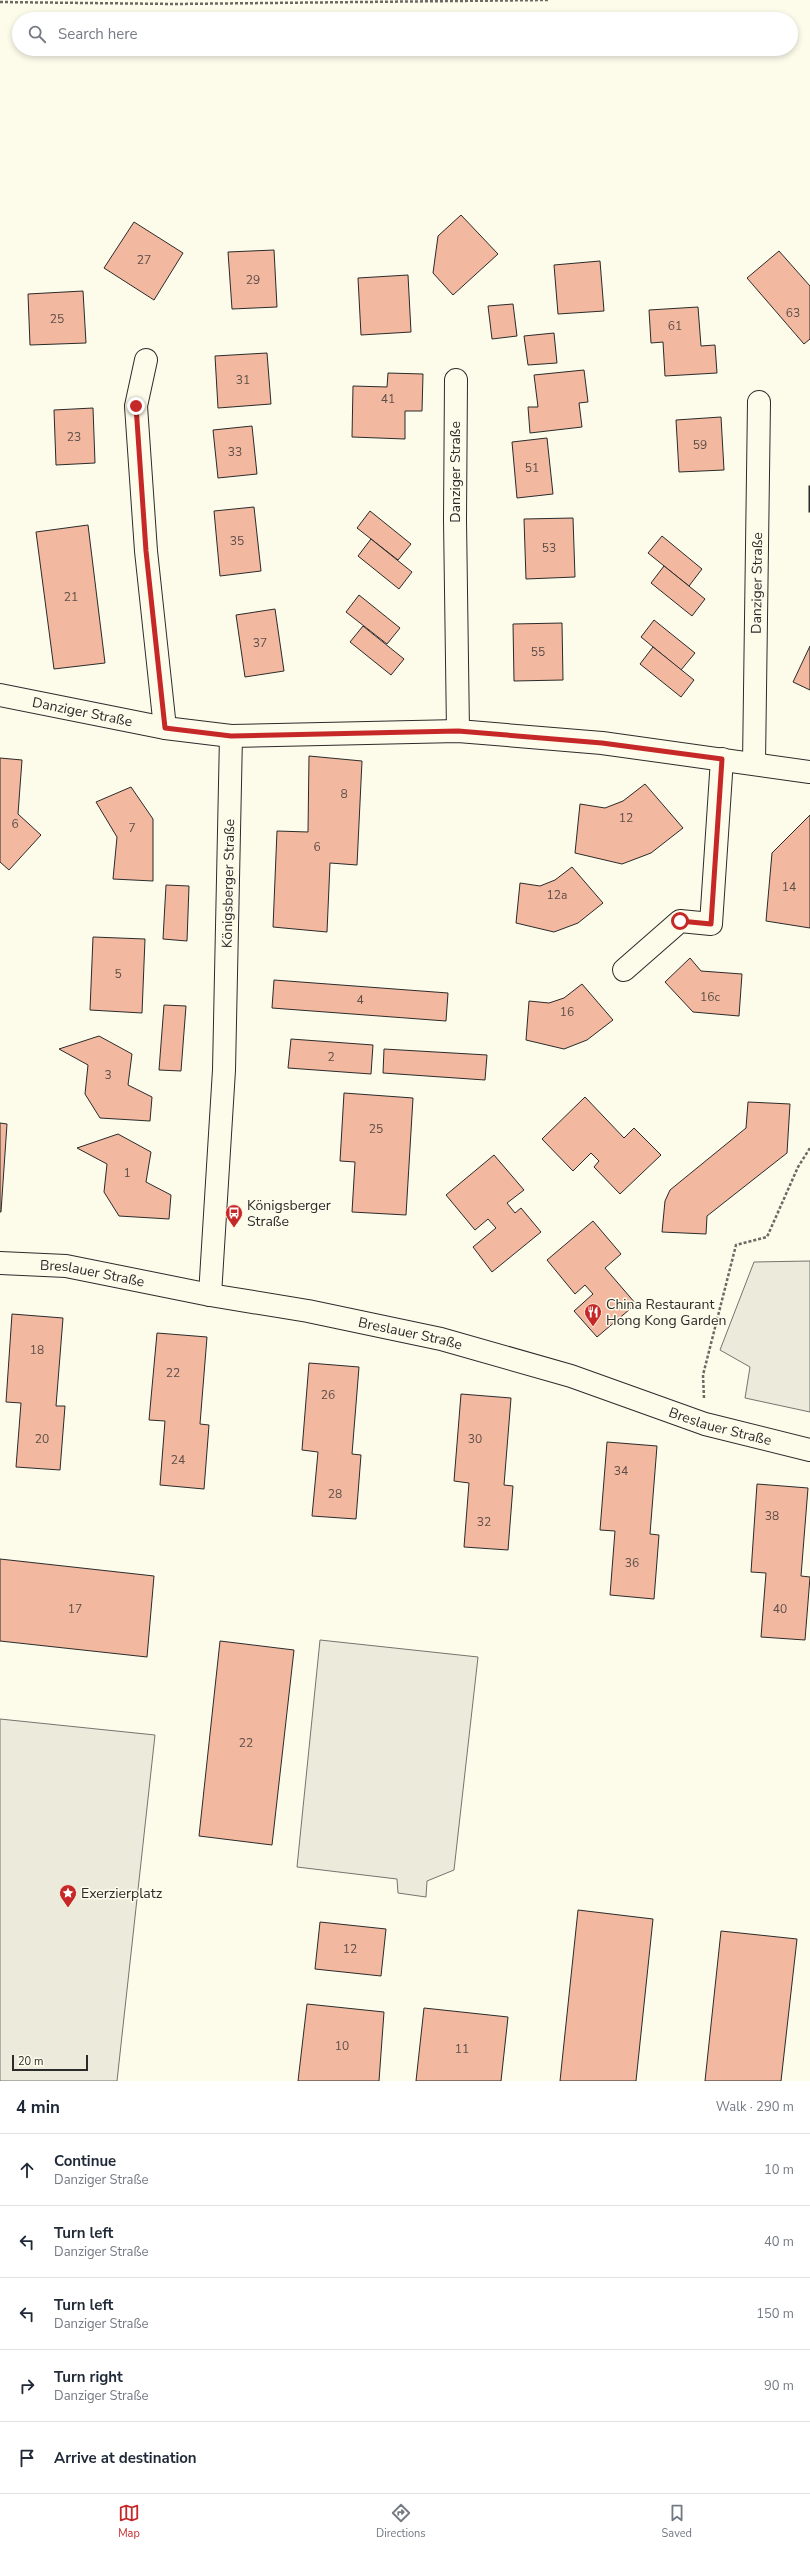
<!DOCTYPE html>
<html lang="en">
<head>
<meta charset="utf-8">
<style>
	body { margin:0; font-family:"Nunito Sans",sans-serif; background:#f2f2f3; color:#1f2937 }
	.scale { position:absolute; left:12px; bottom:10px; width:76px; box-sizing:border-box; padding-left:4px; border:2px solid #2b2b2b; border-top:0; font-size:11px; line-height:14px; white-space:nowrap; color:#2b2b2b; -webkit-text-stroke:3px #fdfbea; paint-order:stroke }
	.stop { position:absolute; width:12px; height:12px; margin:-9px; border:3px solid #c62828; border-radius:50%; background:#fff }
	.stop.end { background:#c62828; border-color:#fff; box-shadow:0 1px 4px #0008 }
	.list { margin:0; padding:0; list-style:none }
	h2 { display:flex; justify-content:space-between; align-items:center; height:52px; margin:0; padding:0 16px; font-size:17px }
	h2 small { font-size:13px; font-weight:400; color:#747a83 }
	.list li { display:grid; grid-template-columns:26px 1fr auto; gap:12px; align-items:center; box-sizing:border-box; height:72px; padding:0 16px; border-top:1px solid #e0e1e3 }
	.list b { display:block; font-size:15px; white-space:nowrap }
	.list p { margin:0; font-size:13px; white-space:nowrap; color:#747a83 }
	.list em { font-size:13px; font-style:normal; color:#747a83 }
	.icon { flex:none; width:22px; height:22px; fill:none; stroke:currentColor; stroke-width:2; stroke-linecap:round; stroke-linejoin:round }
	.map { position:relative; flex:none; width:810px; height:2081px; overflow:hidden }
	.search { position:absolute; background:#fff; box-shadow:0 2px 6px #0003; left:12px; right:12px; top:12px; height:44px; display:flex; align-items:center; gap:10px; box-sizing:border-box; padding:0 14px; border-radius:22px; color:#747a83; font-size:15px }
	.sheet { height:412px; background:#fff }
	nav { display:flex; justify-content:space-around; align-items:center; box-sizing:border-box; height:56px; border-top:1px solid #e0e1e3; background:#fff; font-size:11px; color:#747a83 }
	nav a { display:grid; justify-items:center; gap:2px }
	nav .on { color:#c62828 }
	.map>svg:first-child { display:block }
	.green { fill:#ecebdb; stroke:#74746e }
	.parking { fill:#eceadb; stroke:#74746e }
	.building { fill:#f2b8a0; stroke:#2b2b2b }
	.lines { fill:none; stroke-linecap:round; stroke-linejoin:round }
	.minor-casing { stroke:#2b2b2b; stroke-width:24 }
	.path { stroke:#6a6964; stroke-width:2.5; stroke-dasharray:3 2; stroke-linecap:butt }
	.minor { stroke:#fdfbea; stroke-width:22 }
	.route { stroke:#c62828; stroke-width:5 }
	.labels { text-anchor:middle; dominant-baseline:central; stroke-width:3; stroke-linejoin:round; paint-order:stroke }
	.number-label { font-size:12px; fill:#5d4e48 }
	.street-label { font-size:14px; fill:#2b2b2b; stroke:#fdfbea }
	.poi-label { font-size:14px; fill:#2b2b2b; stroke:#fdfbea; text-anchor:start }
</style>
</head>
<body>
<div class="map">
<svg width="810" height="2081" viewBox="0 0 810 2081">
	<rect width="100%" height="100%" fill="#fdfbea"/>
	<path class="green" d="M810,1261V1412L745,1398L750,1367L720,1350L754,1262Z"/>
	<g class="parking">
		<path d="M320,1640L478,1657L454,1870L427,1881L426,1897L398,1893L397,1879L297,1867Z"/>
		<path d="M0,1719L155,1735L117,2081H0Z"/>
	</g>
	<g class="building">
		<path d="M461,215L498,254L453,295L433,273L438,236Z"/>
		<path d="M134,222L183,253L154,300L104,268Z"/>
		<path d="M274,250L277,307L232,309L228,252Z"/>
		<path d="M779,251L810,286V339L804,344L747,278Z"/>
		<path d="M600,261L604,311L558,314L554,265Z"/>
		<path d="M408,275L411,332L361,335L358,278Z"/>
		<path d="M83,291L86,343L30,345L28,294Z"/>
		<path d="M513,304L517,336L492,339L488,306Z"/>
		<path d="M698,307L701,346L715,345L717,373L665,376L663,342L651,343L649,310Z"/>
		<path d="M554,333L557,363L528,365L524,336Z"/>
		<path d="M267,353L271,404L218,408L215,356Z"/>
		<path d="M584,370L588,402L579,403L582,427L530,433L528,407H538L534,375Z"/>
		<path d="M388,373L423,374L422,411H405V439L352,437L353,386L387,387Z"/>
		<path d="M93,408L95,463L56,465L54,410Z"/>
		<path d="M721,417L724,470L679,472L676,420Z"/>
		<path d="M252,426L257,474L218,478L213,430Z"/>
		<path d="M547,438L553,494L517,498L512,442Z"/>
		<rect x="809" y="486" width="1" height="26"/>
		<path d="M254,507L261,571L220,576L214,511Z"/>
		<path d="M370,511L411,544L398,560L357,528Z"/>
		<path d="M573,518L575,577L526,579L524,519Z"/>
		<path d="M88,525L105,663L54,669L36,532Z"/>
		<path d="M662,536L702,569L689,586L648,553Z"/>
		<path d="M371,539L412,572L399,589L358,556Z"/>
		<path d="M664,566L705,599L692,616L651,583Z"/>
		<path d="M359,595L400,628L387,644L346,612Z"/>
		<path d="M275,609L284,671L245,677L236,615Z"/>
		<path d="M654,620L695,653L681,670L641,637Z"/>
		<path d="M562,623L563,680L514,681L513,624Z"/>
		<path d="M363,626L404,659L391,675L350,642Z"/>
		<path d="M810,646V690L793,682Z"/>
		<path d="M653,647L694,680L681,697L640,664Z"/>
		<path d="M309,756L362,761L357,865L330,863L327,932L273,927L277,831L308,832Z"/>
		<path d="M0,758L22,760L18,814L41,835L9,870L0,862Z"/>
		<path d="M645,784L683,828L651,853L622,864L575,853L580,804L605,808L623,801Z"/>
		<path d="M131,787L153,819V881L113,879L117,837L96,802Z"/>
		<path d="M810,815V928L766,921L772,853Z"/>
		<path d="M572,867L603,903L578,923L554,932L516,923L520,883L540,886L555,880Z"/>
		<path d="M166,885L189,886L187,941L163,939Z"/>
		<path d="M93,937L145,939L142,1013L90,1010Z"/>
		<path d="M690,958L701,971L742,974L739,1016L693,1012L665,982Z"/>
		<path d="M274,980L448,993L446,1021L272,1008Z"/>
		<path d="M582,984L613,1020L587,1040L564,1049L526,1040L529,1001L549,1003L564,998Z"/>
		<path d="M164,1005L186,1006L181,1071L159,1070Z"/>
		<path d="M99,1036L132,1054L128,1085L152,1097L150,1121L100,1118L85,1094L88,1065L59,1049Z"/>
		<path d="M291,1039L373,1045L371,1074L288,1068Z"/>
		<path d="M384,1049L487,1055L485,1080L383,1073Z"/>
		<path d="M344,1093L413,1098L406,1215L352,1212L355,1162L340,1161Z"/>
		<path d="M585,1097L624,1138L634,1128L661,1155L620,1194L594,1167L599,1161L591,1153L573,1171L542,1139Z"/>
		<path d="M748,1102L790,1104L787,1153L707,1216L706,1234L662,1232L665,1201L670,1190L746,1128Z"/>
		<path d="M0,1123L7,1124L1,1212H0Z"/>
		<path d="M118,1134L151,1152L146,1182L171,1195L169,1219L119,1216L104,1192L107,1164L77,1148Z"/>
		<path d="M494,1155L524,1190L507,1203L515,1213L521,1208L541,1232L492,1272L473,1247L496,1228L488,1219L475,1230L446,1195Z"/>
		<path d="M593,1221L621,1254L605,1268L636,1304L597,1337L574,1311L593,1294L585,1285L575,1294L547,1260Z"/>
		<path d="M12,1314L63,1318L56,1406H65L60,1470L16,1467L21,1403L6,1402Z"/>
		<path d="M157,1333L207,1337L200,1424L209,1425L204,1489L160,1485L165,1421L149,1420Z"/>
		<path d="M309,1363L359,1367L352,1454L361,1455L356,1519L312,1516L318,1452L302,1450Z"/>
		<path d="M461,1394L511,1398L504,1485L513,1486L508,1550L464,1547L469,1483L454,1481Z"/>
		<path d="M607,1442L657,1446L650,1534L659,1535L654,1599L610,1595L615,1531L600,1530Z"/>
		<path d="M757,1484L808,1488L801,1576L810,1577L805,1640L761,1637L766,1573L751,1572Z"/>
		<path d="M0,1559L154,1576L147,1657L0,1641Z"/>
		<path d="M220,1641L294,1650L272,1845L199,1836Z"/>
		<path d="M578,1910L653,1919L636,2081H560Z"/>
		<path d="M320,1922L386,1929L381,1976L315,1969Z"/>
		<path d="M721,1931L797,1939L781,2081H705Z"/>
		<path d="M307,2004L384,2012L379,2081H298Z"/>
		<path d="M424,2008L508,2017L501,2081H416Z"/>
	</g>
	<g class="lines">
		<g class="minor-casing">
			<g id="minor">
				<path d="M146,360L136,406L146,551L165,728"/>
				<path d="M456,380L455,520L458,731"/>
				<path id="s1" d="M0,695L165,728L231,736L458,731L602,743L810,772"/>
				<path id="s2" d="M754,763L759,402"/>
				<path d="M624,970L680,921L711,924L722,759"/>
				<path id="s3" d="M0,1263L66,1266L210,1295L308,1311L441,1339L571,1376L705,1424L810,1450"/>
				<path id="s4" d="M210,1295L224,1070L231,736"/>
			</g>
		</g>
		<g class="path">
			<path d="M0,2L174,4L549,0"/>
			<path d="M704,1398L703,1375L736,1245L767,1237L798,1167L810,1148"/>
		</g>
		<use href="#minor" class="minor"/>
	</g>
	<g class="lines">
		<path class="route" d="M136,406L146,551L165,728L231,736L458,731L602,743L722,759L711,924L680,921"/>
	</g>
	<defs>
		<g id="bus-pin" transform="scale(0.9)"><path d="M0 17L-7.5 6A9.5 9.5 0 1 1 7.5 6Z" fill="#c62828" stroke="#fdfbea"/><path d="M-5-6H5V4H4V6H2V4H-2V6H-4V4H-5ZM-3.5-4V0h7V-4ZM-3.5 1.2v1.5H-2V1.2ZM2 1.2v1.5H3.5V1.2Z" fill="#fff"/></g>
		<g id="restaurant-pin" transform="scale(0.9)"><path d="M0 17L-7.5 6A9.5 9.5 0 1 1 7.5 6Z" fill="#c62828" stroke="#fdfbea"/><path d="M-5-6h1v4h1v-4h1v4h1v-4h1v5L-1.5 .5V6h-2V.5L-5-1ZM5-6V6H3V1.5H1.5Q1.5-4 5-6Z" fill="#fff"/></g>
		<g id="sight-pin" transform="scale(0.9)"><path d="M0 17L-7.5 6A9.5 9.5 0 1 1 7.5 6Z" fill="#c62828" stroke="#fdfbea"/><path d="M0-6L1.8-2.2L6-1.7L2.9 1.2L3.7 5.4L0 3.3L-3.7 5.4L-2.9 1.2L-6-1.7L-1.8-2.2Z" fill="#fff"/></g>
	</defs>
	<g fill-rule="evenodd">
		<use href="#bus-pin" x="234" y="1213"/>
		<use href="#restaurant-pin" x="593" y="1312"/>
		<use href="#sight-pin" x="68" y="1893"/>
	</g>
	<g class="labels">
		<g class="number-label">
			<text x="144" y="260">27</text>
			<text x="253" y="280">29</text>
			<text x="793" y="313">63</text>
			<text x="57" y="319">25</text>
			<text x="675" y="326">61</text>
			<text x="243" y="380">31</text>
			<text x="388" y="399">41</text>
			<text x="74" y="437">23</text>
			<text x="700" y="445">59</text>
			<text x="235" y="452">33</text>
			<text x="532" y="468">51</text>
			<text x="237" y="541">35</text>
			<text x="549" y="548">53</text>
			<text x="71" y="597">21</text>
			<text x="260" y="643">37</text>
			<text x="538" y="652">55</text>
			<text x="344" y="794">8</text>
			<text x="626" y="818">12</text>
			<text x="15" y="824">6</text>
			<text x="132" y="828">7</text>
			<text x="317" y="847">6</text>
			<text x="789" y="887">14</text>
			<text x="557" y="895">12a</text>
			<text x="118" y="974">5</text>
			<text x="710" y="997">16c</text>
			<text x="360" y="1000">4</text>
			<text x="567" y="1012">16</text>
			<text x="331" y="1057">2</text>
			<text x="108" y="1075">3</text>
			<text x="376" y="1129">25</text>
			<text x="127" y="1173">1</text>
			<text x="37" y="1350">18</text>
			<text x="173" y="1373">22</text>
			<text x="328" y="1395">26</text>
			<text x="42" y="1439">20</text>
			<text x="475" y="1439">30</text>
			<text x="178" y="1460">24</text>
			<text x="621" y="1471">34</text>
			<text x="335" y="1494">28</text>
			<text x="772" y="1516">38</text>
			<text x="484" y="1522">32</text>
			<text x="632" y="1563">36</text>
			<text x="75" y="1609">17</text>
			<text x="780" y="1609">40</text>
			<text x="246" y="1743">22</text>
			<text x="350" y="1949">12</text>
			<text x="342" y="2046">10</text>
			<text x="462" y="2049">11</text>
		</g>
		<g class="street-label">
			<text transform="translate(455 472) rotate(-90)">Danziger Straße</text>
			<text stroke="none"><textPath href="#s2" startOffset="180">Danziger Straße</textPath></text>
			<text stroke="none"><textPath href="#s1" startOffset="84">Danziger Straße</textPath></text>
			<text stroke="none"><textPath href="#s4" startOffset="412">Königsberger Straße</textPath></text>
			<text stroke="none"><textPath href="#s3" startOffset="93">Breslauer Straße</textPath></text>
			<text stroke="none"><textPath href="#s3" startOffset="417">Breslauer Straße</textPath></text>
			<text stroke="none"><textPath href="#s3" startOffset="741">Breslauer Straße</textPath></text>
		</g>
		<g class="poi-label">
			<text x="247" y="1205">Königsberger<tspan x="247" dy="16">Straße</tspan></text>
			<text x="606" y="1304">China Restaurant<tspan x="606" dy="16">Hong Kong Garden</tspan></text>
			<text x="81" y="1893">Exerzierplatz</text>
		</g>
	</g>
</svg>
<div class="scale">20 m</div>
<div class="stop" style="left:680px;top:921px"></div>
<div class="stop end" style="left:136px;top:406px"></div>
<div class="search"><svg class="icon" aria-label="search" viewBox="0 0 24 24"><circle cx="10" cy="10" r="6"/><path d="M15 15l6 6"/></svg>Search here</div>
</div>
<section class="sheet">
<h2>4 min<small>Walk · 290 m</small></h2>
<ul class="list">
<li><svg class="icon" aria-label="ahead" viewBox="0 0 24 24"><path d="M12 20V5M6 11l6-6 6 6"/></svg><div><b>Continue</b><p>Danziger Straße</p></div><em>10 m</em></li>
<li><svg class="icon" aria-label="left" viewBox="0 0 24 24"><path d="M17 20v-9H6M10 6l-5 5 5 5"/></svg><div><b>Turn left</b><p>Danziger Straße</p></div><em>40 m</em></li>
<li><svg class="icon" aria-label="left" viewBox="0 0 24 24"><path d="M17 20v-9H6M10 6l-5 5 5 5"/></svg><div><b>Turn left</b><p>Danziger Straße</p></div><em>150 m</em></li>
<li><svg class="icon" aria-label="right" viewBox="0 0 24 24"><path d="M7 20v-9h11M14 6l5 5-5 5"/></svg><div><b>Turn right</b><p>Danziger Straße</p></div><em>90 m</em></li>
<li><svg class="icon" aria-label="arrive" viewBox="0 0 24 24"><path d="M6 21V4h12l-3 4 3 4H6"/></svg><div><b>Arrive at destination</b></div></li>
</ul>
</section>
<nav>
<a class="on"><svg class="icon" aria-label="map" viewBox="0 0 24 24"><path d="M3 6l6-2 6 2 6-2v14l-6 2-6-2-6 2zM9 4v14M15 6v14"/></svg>Map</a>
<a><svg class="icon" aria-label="directions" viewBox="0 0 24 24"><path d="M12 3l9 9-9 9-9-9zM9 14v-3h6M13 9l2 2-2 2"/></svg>Directions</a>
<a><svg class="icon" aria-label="saved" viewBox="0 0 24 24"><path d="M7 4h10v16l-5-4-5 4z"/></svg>Saved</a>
</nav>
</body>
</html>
